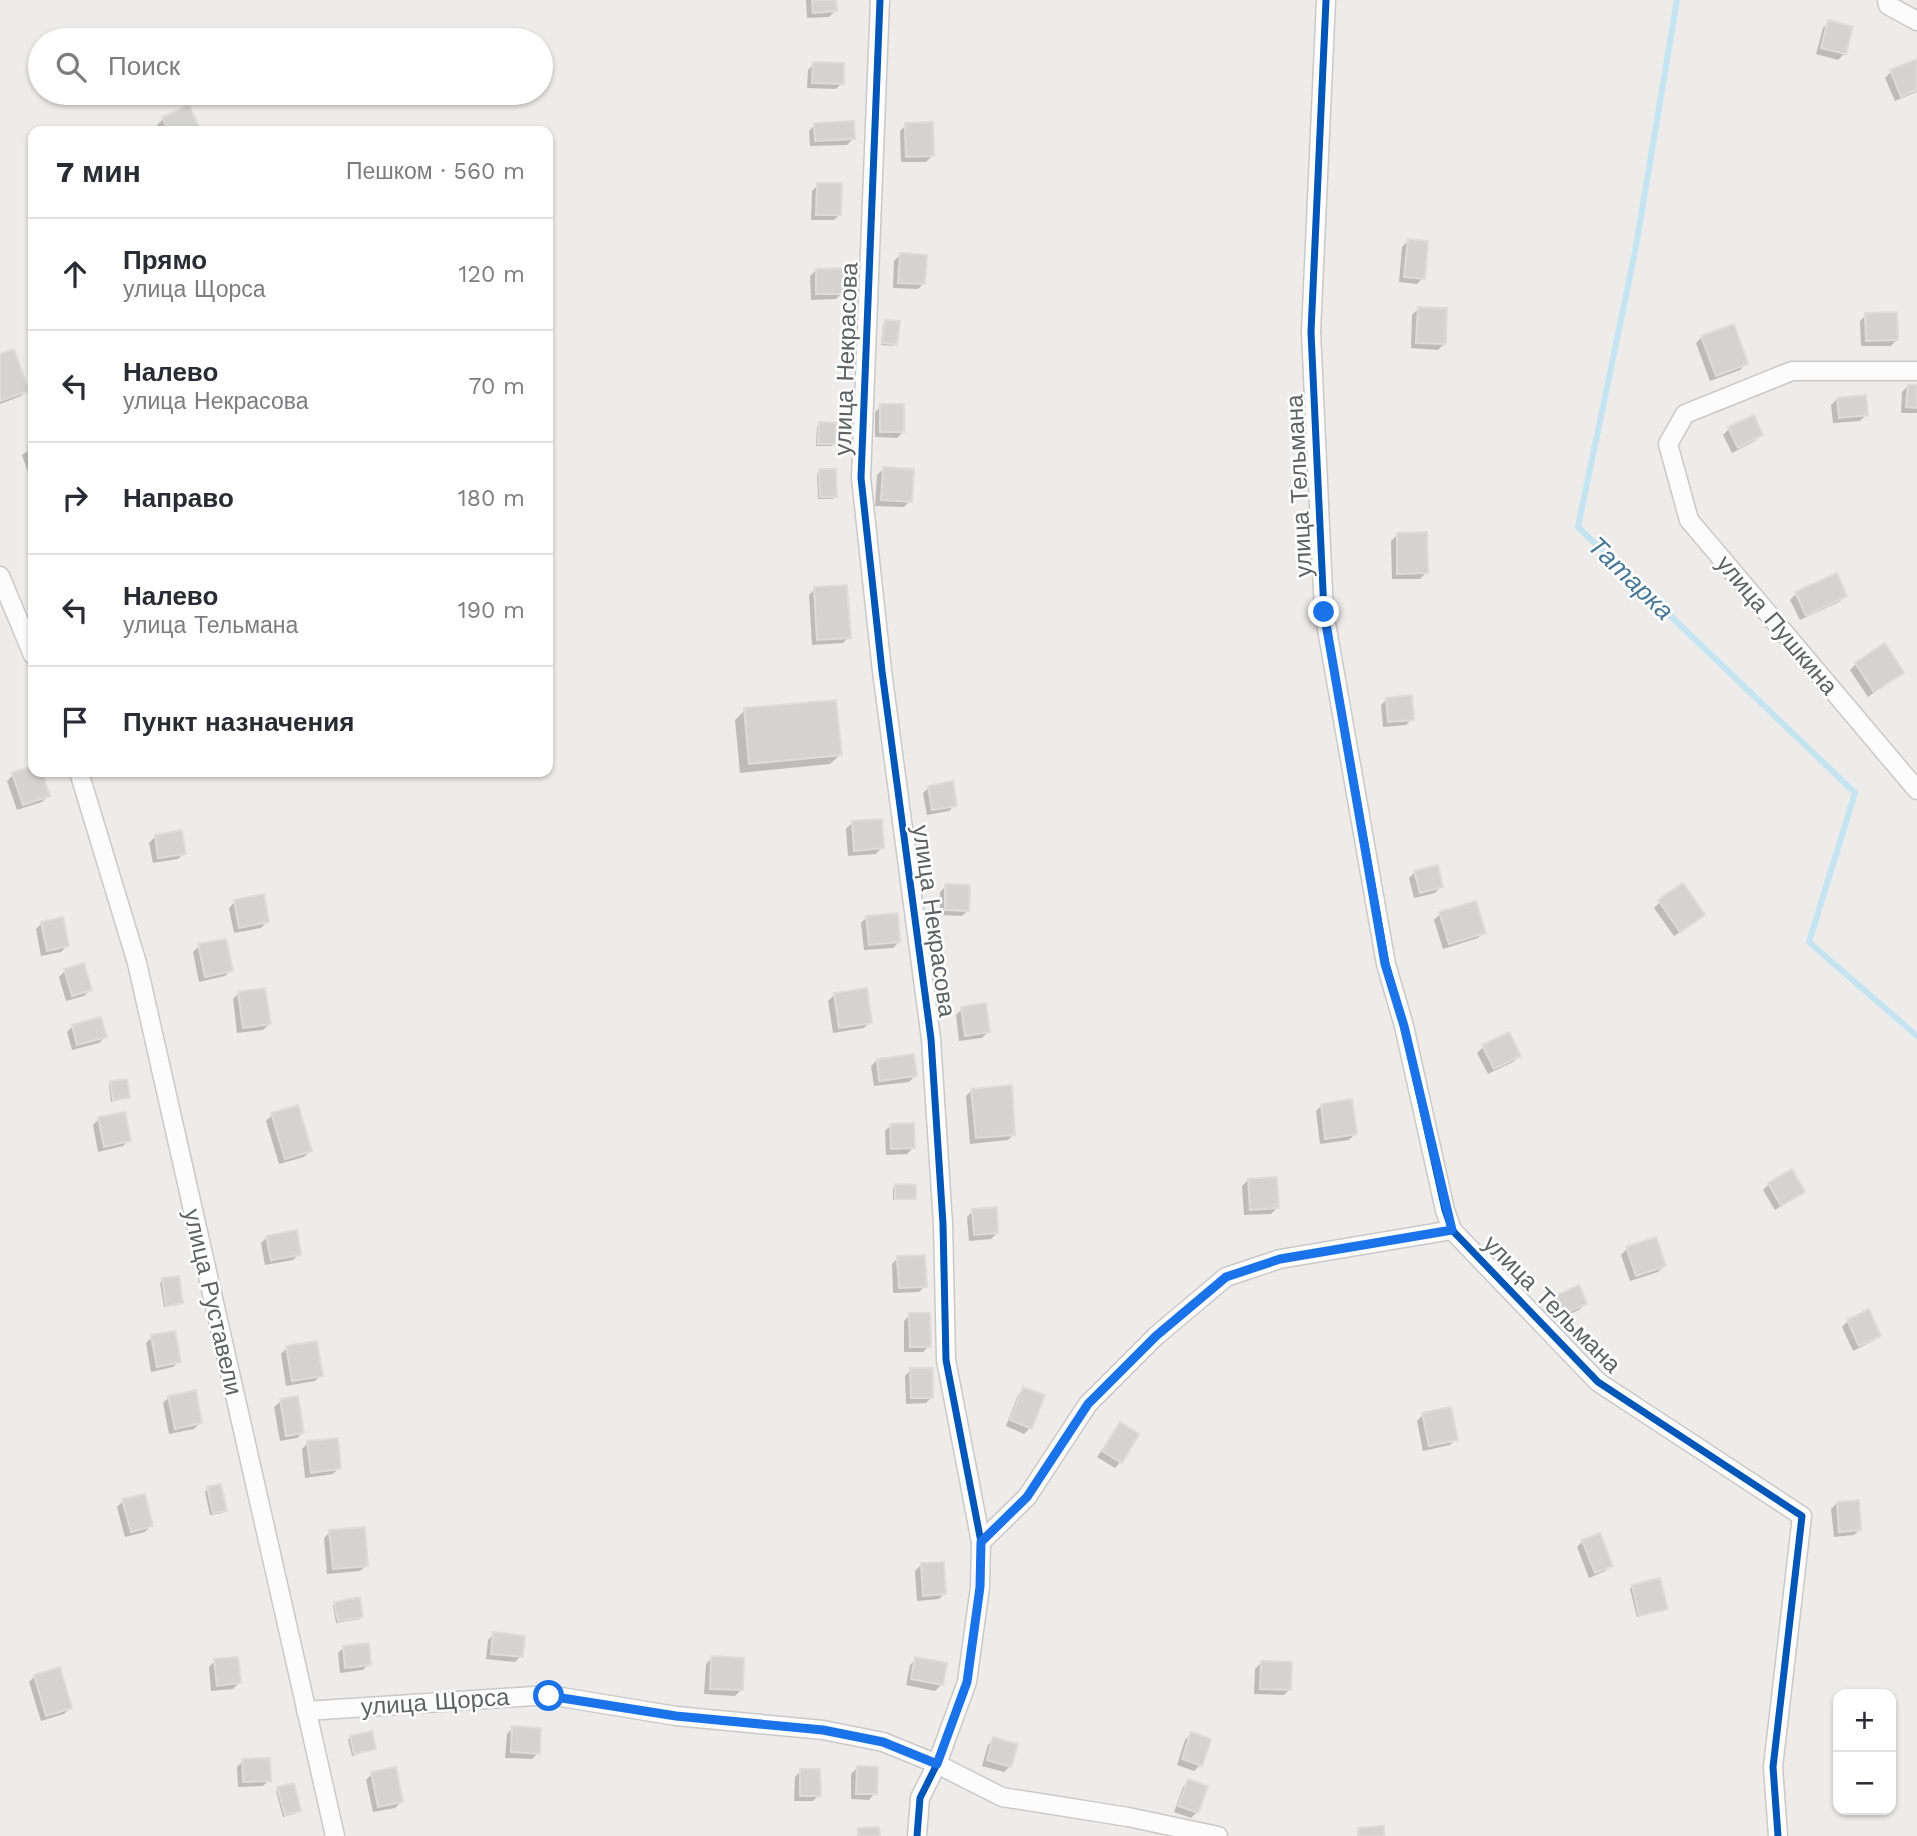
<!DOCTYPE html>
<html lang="ru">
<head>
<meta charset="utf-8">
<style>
	body { margin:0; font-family:"Work Sans",sans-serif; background:#f2f2f3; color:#2b2b33 }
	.controls { position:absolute; right:21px; bottom:21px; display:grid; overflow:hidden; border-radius:14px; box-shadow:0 2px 5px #0004 }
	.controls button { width:63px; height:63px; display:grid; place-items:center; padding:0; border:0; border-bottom:2px solid #e1e1e2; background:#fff; color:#2b2b33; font:35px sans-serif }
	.stop { position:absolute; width:21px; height:21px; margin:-16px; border:5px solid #1a73e8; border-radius:50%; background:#fff }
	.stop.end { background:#1a73e8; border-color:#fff; box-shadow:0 2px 7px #0008 }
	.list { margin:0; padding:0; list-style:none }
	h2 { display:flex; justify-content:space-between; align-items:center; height:91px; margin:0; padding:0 28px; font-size:30px }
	h2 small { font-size:23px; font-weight:400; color:#7c7c81 }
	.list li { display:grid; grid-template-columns:46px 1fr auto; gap:21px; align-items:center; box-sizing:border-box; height:112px; padding:0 28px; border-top:2px solid #e1e1e2 }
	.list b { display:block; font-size:26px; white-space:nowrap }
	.list p { margin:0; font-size:23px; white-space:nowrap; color:#7c7c81 }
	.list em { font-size:23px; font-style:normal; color:#7c7c81 }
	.icon { flex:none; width:38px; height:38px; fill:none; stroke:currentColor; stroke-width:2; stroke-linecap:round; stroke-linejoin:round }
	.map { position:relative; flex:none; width:1917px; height:1836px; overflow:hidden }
	.search { position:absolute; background:#fff; box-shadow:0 2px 5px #0004; left:28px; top:28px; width:525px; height:77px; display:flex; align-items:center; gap:18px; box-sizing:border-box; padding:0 24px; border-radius:38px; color:#7c7c81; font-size:26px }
	.panel { position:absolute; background:#fff; box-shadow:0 2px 5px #0004; left:28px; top:126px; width:525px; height:651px; border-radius:14px }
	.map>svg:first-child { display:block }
	.shadow { fill:#0003 }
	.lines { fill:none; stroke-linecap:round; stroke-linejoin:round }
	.stream { stroke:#c4e4f2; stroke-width:6 }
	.building { fill:#d5d3d2; stroke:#dedcd9; stroke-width:2 }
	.minor-casing { stroke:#c9c9c9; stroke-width:21 }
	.minor { stroke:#fcfcfc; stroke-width:18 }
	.cycleway-casing { stroke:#fff; stroke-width:11 }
	.cycleway { stroke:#0057b8; stroke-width:7 }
	.route { stroke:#1a73e8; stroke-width:9 }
	.labels { text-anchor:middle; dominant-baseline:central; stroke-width:5; stroke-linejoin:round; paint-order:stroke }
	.street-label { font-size:24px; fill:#5f6366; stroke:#fff }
	.water-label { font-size:26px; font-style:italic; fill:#487797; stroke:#fff }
</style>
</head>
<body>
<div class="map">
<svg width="1917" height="1836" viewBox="0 0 1917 1836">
	<rect width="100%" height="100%" fill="#eeecea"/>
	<g class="shadow">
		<path d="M806,0H834L835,11L829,17L807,18Z"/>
		<path d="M1829,22L1851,28L1844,54L1838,60L1816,54L1823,28Z"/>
		<path d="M1917,61V92L1895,101L1885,78L1891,72Z"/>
		<path d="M814,64L842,83L836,89L807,88L808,70Z"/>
		<path d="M188,107L199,131H160L157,125L163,119Z"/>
		<path d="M815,125L853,139L847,145L810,146L809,131Z"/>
		<path d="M906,125L932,156L926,162H901L900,131Z"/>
		<path d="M818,185L840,214L834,220H811L812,191Z"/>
		<path d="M1408,241L1423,278L1417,284L1399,282L1402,247Z"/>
		<path d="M900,255L924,283L918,289L893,288L894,261Z"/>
		<path d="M816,270L842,293L836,299L811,300L810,276Z"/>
		<path d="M1418,309L1444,344L1438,350L1411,348L1412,315Z"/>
		<path d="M1866,315L1897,339L1891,346H1861L1860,321Z"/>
		<path d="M886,322L895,344L893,346L881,345L883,324Z"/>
		<path d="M1702,337L1746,364L1740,370L1710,381L1696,343Z"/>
		<path d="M0,356L27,390L21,396L0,404Z"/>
		<path d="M1908,386L1917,387V413H1901L1902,392Z"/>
		<path d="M1837,399L1866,415L1860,421L1833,423L1831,405Z"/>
		<path d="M881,406L903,432L897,438L875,437V412Z"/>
		<path d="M819,424L834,443L832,446H816L817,427Z"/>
		<path d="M1729,429L1761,435L1755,441L1732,453L1723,435Z"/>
		<path d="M33,447V486L22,455Z"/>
		<path d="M883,469L910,501L904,507L875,506L877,475Z"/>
		<path d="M820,471L835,496L833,499H818L817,473Z"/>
		<path d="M1397,535L1426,573L1420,579H1392L1391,541Z"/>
		<path d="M815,589L849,637L843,643L812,645L809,595Z"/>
		<path d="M1796,594L1845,596L1839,602L1800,620L1790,600Z"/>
		<path d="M1856,664L1902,673L1868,697L1850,670Z"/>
		<path d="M1387,699L1412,719L1406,725L1383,727L1381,705Z"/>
		<path d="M745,710L840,755L830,764L740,773L735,720Z"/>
		<path d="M33,768V772H40L48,796L42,802L17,810L7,781L13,775Z"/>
		<path d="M929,787L955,805L949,811L927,815L923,793Z"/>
		<path d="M852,823L882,847L876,854L848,856L846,829Z"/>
		<path d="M155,837L184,853L178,859L153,863L149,843Z"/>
		<path d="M1415,872L1441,886L1435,893L1414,898L1409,878Z"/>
		<path d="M946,886L968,910L962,916L940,915V892Z"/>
		<path d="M235,902L267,922L261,928L234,933L229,908Z"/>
		<path d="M1660,902L1697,921L1674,936L1654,908Z"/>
		<path d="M1440,914L1484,932L1478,938L1443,949L1434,920Z"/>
		<path d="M867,917L899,942L893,948L864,950L861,923Z"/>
		<path d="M42,923L67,946L61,952L41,956L36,929Z"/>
		<path d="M199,946L231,970L225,976L199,982L193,952Z"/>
		<path d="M65,971L90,990L84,996L66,1001L59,977Z"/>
		<path d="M239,993L269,1024L263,1030L237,1033L233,999Z"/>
		<path d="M834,995L870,1022L864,1028L833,1033L828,1001Z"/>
		<path d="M962,1009L988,1032L982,1038L959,1041L956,1015Z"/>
		<path d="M73,1026L105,1037L99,1043L72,1050L67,1032Z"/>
		<path d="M1483,1047L1519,1056L1513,1062L1488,1074L1477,1053Z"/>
		<path d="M877,1060L915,1076L909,1082L874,1086L871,1066Z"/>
		<path d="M111,1083L128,1097L111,1102L109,1086Z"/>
		<path d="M972,1090L1014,1134L1008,1140L970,1144L966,1096Z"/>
		<path d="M1322,1105L1355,1134L1349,1140L1320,1144L1316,1111Z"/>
		<path d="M272,1115L310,1151L304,1157L279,1164L266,1121Z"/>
		<path d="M99,1119L129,1140L123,1146L98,1152L93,1125Z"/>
		<path d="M891,1125L913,1148L907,1154L886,1155L885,1131Z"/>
		<path d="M1248,1180L1277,1208L1271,1214L1244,1215L1242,1186Z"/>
		<path d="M1769,1184L1803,1191L1775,1210L1763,1190Z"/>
		<path d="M895,1186L914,1198L911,1200H893V1189Z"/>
		<path d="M973,1211L997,1233L991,1239L969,1241L967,1217Z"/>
		<path d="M267,1237L299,1254L293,1260L265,1265L261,1243Z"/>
		<path d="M1627,1249L1664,1266L1658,1272L1630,1281L1621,1255Z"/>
		<path d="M898,1258L925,1286L919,1292L893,1293L892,1264Z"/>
		<path d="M162,1280L181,1303L179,1305L164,1307L160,1283Z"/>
		<path d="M1554,1298L1585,1304L1579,1310L1555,1320L1548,1304Z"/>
		<path d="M910,1315L929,1346L923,1352H904V1321Z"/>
		<path d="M1848,1321L1879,1335L1873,1341L1853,1351L1842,1327Z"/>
		<path d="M152,1337L179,1361L173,1367L151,1372L146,1343Z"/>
		<path d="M287,1348L321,1375L315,1381L286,1386L281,1354Z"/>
		<path d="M911,1370L932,1397L926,1403L906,1404L905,1376Z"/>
		<path d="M1024,1389L1030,1428L1024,1434L1006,1426L1018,1395Z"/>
		<path d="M169,1397L200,1423L194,1429L169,1434L163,1403Z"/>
		<path d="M281,1401L303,1432L297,1438L280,1441L274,1407Z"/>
		<path d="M1423,1415L1456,1439L1450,1445L1423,1451L1417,1421Z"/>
		<path d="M1120,1424V1462L1115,1468L1097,1457Z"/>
		<path d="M308,1443L339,1468L333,1474L305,1478L302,1449Z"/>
		<path d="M208,1489L225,1510L223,1513L210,1515L205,1492Z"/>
		<path d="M123,1501L151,1526L145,1532L125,1537L117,1507Z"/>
		<path d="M1837,1503L1860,1529L1854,1535L1834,1537L1831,1509Z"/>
		<path d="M330,1532L367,1565L360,1571L327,1574L324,1538Z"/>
		<path d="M1583,1541L1611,1565L1605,1571L1589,1578L1577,1547Z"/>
		<path d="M921,1565L945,1593L939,1599L917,1601L915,1571Z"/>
		<path d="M1633,1586L1666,1608L1637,1617L1630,1589Z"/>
		<path d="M335,1603L361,1616L359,1619L336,1623L333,1606Z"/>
		<path d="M494,1634L521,1656L515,1662L486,1659L488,1640Z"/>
		<path d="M344,1647L369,1664L363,1670L340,1673L338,1653Z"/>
		<path d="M712,1658L741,1690L735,1696L704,1694L706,1664Z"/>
		<path d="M916,1659L941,1685L935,1691L906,1685L910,1665Z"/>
		<path d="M215,1661L239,1683L233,1689L211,1691L209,1667Z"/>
		<path d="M1261,1663L1290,1689L1284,1695L1254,1694L1255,1669Z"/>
		<path d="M35,1676L70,1708L64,1714L41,1721L29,1682Z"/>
		<path d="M513,1728L538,1753L532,1759L505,1758L507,1734Z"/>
		<path d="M1191,1734L1200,1765L1194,1771L1177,1765L1185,1740Z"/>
		<path d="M351,1737L374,1749L352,1756L348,1740Z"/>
		<path d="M994,1739L1010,1766L1004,1772L982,1766L988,1745Z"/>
		<path d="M243,1761L269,1780L263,1786L238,1787L237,1767Z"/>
		<path d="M857,1768L875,1793L869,1800L851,1799V1774Z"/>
		<path d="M801,1771L819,1795L813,1801H794L795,1777Z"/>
		<path d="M372,1774L401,1802L395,1808L373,1812L366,1780Z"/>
		<path d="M1189,1781L1197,1812L1191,1818L1174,1812L1183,1787Z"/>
		<path d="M278,1789L299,1811L297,1813L283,1817L276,1791Z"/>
	</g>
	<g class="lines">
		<path class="stream" d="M1677,0L1635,252L1578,527L1855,793L1809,942L1917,1036"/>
	</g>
	<g class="building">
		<path d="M812,0H836L837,11L813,13Z"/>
		<path d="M1828,20L1853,27L1846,54L1821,48Z"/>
		<path d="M1917,59V90L1901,97L1890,70Z"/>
		<path d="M813,62L844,63V84L812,83Z"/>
		<path d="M189,105L201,131H169L162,117Z"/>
		<path d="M854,121L855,139L815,141L814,123Z"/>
		<path d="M933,122L934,156L906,157L905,123Z"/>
		<path d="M817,183H842L841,215H816Z"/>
		<path d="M1408,239L1428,241L1425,279L1404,277Z"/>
		<path d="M900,253L927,255L925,284L898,283Z"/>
		<path d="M843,268L844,294H816V269Z"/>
		<path d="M1418,307L1447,308L1446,344L1416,343Z"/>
		<path d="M1897,312L1898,340L1866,341L1865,313Z"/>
		<path d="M885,320L900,321L897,345L882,343Z"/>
		<path d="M1734,324L1748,364L1716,376L1701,336Z"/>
		<path d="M14,349L29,391L0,401V354Z"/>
		<path d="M1908,385H1917V408L1906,407Z"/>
		<path d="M1866,395L1868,415L1839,418L1837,398Z"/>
		<rect x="880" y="404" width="24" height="28"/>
		<path d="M1754,415L1763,435L1738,448L1728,427Z"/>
		<path d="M819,422L836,423V444H818Z"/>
		<path d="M33,445V465L27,447Z"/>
		<path d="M883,467L914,469L912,502L881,500Z"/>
		<path d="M819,469H836L837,497H820Z"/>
		<path d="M1427,532L1428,573L1397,574V533Z"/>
		<path d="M1837,573L1847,596L1806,616L1795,592Z"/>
		<path d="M847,585L851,638L817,640L814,587Z"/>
		<path d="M1885,643L1904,673L1874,692L1855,663Z"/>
		<path d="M1412,695L1414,720L1388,722L1386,698Z"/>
		<path d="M836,700L842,755L749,764L744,708Z"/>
		<path d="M33,766V772H42L50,796L23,805L12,773Z"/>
		<path d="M953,781L957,806L932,810L928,786Z"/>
		<path d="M882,819L884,848L854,851L852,821Z"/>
		<path d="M182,830L186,854L158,858L155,835Z"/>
		<path d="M1438,865L1443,887L1420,893L1414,871Z"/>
		<path d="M1683,883L1705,915L1680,932L1658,900Z"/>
		<path d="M945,884L970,885L969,911L945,910Z"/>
		<path d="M264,894L269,922L239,928L234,900Z"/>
		<path d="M1476,901L1486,933L1449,944L1439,912Z"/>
		<path d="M898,913L900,942L869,945L866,916Z"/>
		<path d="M63,917L69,946L47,951L41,922Z"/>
		<path d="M226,939L233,971L205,977L198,944Z"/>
		<path d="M84,963L92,990L72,996L64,969Z"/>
		<path d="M265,988L271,1024L243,1028L238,992Z"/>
		<path d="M867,988L872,1023L839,1028L834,993Z"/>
		<path d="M986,1003L990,1032L965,1036L961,1007Z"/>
		<path d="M101,1017L107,1037L77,1045L72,1025Z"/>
		<path d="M1509,1032L1521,1056L1494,1069L1482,1045Z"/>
		<path d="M914,1054L917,1076L879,1081L877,1059Z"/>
		<path d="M127,1079L130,1098L113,1100L110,1081Z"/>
		<path d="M1012,1085L1015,1135L976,1138L971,1089Z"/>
		<path d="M1352,1099L1357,1134L1325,1139L1321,1104Z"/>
		<path d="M298,1105L312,1151L285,1159L271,1113Z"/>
		<path d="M125,1112L131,1141L104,1147L98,1117Z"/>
		<path d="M914,1123L915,1148L891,1149L890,1124Z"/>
		<path d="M1792,1169L1805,1192L1781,1206L1768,1183Z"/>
		<path d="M1277,1177L1279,1208L1250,1210L1248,1179Z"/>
		<path d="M895,1184L916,1185V1199H895Z"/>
		<path d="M997,1207L998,1233L974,1235L972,1209Z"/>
		<path d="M297,1230L301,1255L271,1260L266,1236Z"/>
		<path d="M1656,1237L1666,1266L1636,1276L1626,1247Z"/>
		<path d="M925,1255L927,1287L899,1288L897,1256Z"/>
		<path d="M179,1276L183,1303L166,1306L162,1278Z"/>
		<path d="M1579,1285L1587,1304L1561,1315L1553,1297Z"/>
		<path d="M1869,1309L1881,1336L1859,1346L1847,1320Z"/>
		<path d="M909,1313H930L931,1347H910Z"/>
		<path d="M175,1331L181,1362L157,1367L151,1335Z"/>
		<path d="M317,1341L323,1376L292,1381L286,1346Z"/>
		<path d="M910,1368H933V1398H911Z"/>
		<path d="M1023,1387L1045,1395L1032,1429L1010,1420Z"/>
		<path d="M196,1390L202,1423L175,1429L168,1396Z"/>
		<path d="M298,1396L304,1433L286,1436L280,1399Z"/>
		<path d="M1451,1407L1458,1440L1429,1446L1422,1413Z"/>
		<path d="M1120,1422L1139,1434L1122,1463L1102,1451Z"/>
		<path d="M338,1438L341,1469L311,1473L307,1441Z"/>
		<path d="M221,1484L227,1511L213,1513L207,1487Z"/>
		<path d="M145,1494L153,1526L131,1532L122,1499Z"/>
		<path d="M1859,1500L1861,1530L1839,1532L1837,1502Z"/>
		<path d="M365,1527L368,1566L333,1569L329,1530Z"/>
		<path d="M1600,1533L1613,1566L1595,1573L1582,1540Z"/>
		<path d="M944,1562L946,1594L923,1596L921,1563Z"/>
		<path d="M1660,1578L1668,1609L1639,1616L1632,1585Z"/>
		<path d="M360,1597L363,1617L338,1621L334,1602Z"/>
		<path d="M493,1632L525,1636L523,1657L491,1654Z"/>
		<path d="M369,1643L371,1665L345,1668L343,1646Z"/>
		<path d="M711,1656L744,1658L743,1690L710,1689Z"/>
		<path d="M238,1657L241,1683L217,1686L214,1659Z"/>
		<path d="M915,1657L947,1663L943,1685L911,1679Z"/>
		<path d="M1261,1661L1292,1662L1291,1690L1260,1689Z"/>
		<path d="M60,1667L72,1708L46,1716L34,1675Z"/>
		<path d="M512,1726L541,1728L540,1754L511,1752Z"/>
		<path d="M372,1731L376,1749L354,1754L350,1736Z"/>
		<path d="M1191,1732L1211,1739L1202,1766L1182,1759Z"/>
		<path d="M993,1737L1018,1744L1011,1767L987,1760Z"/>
		<path d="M270,1758L271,1781L243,1782L242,1759Z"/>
		<path d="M857,1766L878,1767L877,1794H856Z"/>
		<path d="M396,1767L403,1802L378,1807L371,1772Z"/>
		<path d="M800,1769H820L821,1796H800Z"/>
		<path d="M1188,1779L1208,1786L1198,1813L1178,1806Z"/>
		<path d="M294,1783L301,1811L285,1815L277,1787Z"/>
		<path d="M1384,1826V1836H1358V1828Z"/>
		<path d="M879,1827L880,1836H858V1828Z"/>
	</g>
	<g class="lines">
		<g class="minor-casing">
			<g id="minor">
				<path d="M880,0L861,478L882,671L931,1039L943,1224L946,1360L981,1542L980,1587L967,1682L937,1764L920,1798L917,1836"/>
				<path d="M1326,0L1311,332L1324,612L1386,964L1404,1026L1445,1210L1452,1230L1598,1382L1802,1516L1773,1767L1778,1836"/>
				<path d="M1887,0L1888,5L1917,21"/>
				<path d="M1917,371H1792L1685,414L1668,444L1689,520L1917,790"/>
				<path d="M0,576L33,655"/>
				<path d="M79,772L137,963L335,1836"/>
				<path d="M981,1542L1027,1497L1088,1404L1156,1336L1226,1277L1280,1259L1452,1230"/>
				<path d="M306,1711L549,1695L676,1716L823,1730L883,1742L937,1764L1002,1797L1128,1817L1218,1836"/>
			</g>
		</g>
		<use href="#minor" class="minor"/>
		<g class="cycleway-casing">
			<g id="cycleway">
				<path d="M880,0L861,478L882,671L931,1039L943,1224L946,1360L981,1542L980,1587L967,1682L937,1764L920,1798L917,1836"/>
				<path d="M1326,0L1311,332L1324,612L1386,964L1404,1026L1445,1210L1452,1230L1598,1382L1802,1516L1773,1767L1778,1836"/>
			</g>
		</g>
		<use href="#cycleway" class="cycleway"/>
	</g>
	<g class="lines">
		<path class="route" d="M549,1696L676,1716L823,1730L883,1742L937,1764L967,1682L980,1587L981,1542L1027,1497L1088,1404L1156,1336L1226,1277L1280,1259L1452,1230L1404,1026L1385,964L1324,612"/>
	</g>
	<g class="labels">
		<g class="street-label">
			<text transform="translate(846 359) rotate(-88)">улица Некрасова</text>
			<text transform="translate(1299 486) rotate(-93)">улица Тельмана</text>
			<text transform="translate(1777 625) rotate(50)">улица Пушкина</text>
			<text transform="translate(934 921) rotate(82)">улица Некрасова</text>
			<text transform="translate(213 1302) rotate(77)">улица Руставели</text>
			<text transform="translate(1552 1304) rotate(45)">улица Тельмана</text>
			<text transform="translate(435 1702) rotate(-4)">улица Щорса</text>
		</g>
		<g class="water-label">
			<text transform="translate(1631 578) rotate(44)">Татарка</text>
		</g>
	</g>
</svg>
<div class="controls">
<button>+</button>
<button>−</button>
</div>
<div class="stop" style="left:549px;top:1696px"></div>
<div class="stop end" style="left:1324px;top:612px"></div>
<div class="search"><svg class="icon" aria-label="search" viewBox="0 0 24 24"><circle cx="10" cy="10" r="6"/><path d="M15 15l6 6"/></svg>Поиск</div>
<section class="panel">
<h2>7 мин<small>Пешком · 560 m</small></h2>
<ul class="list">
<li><svg class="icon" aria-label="ahead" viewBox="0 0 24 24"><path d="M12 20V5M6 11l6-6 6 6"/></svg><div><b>Прямо</b><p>улица Щорса</p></div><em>120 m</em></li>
<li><svg class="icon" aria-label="left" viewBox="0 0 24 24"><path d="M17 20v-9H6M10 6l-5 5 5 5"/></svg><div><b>Налево</b><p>улица Некрасова</p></div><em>70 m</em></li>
<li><svg class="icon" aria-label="right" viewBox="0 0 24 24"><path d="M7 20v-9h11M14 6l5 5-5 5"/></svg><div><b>Направо</b></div><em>180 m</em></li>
<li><svg class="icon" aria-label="left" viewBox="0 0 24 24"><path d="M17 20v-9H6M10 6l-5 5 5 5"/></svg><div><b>Налево</b><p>улица Тельмана</p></div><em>190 m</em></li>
<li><svg class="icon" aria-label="arrive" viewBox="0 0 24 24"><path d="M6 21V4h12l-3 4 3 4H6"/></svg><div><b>Пункт назначения</b></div></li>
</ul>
</section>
</div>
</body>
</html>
